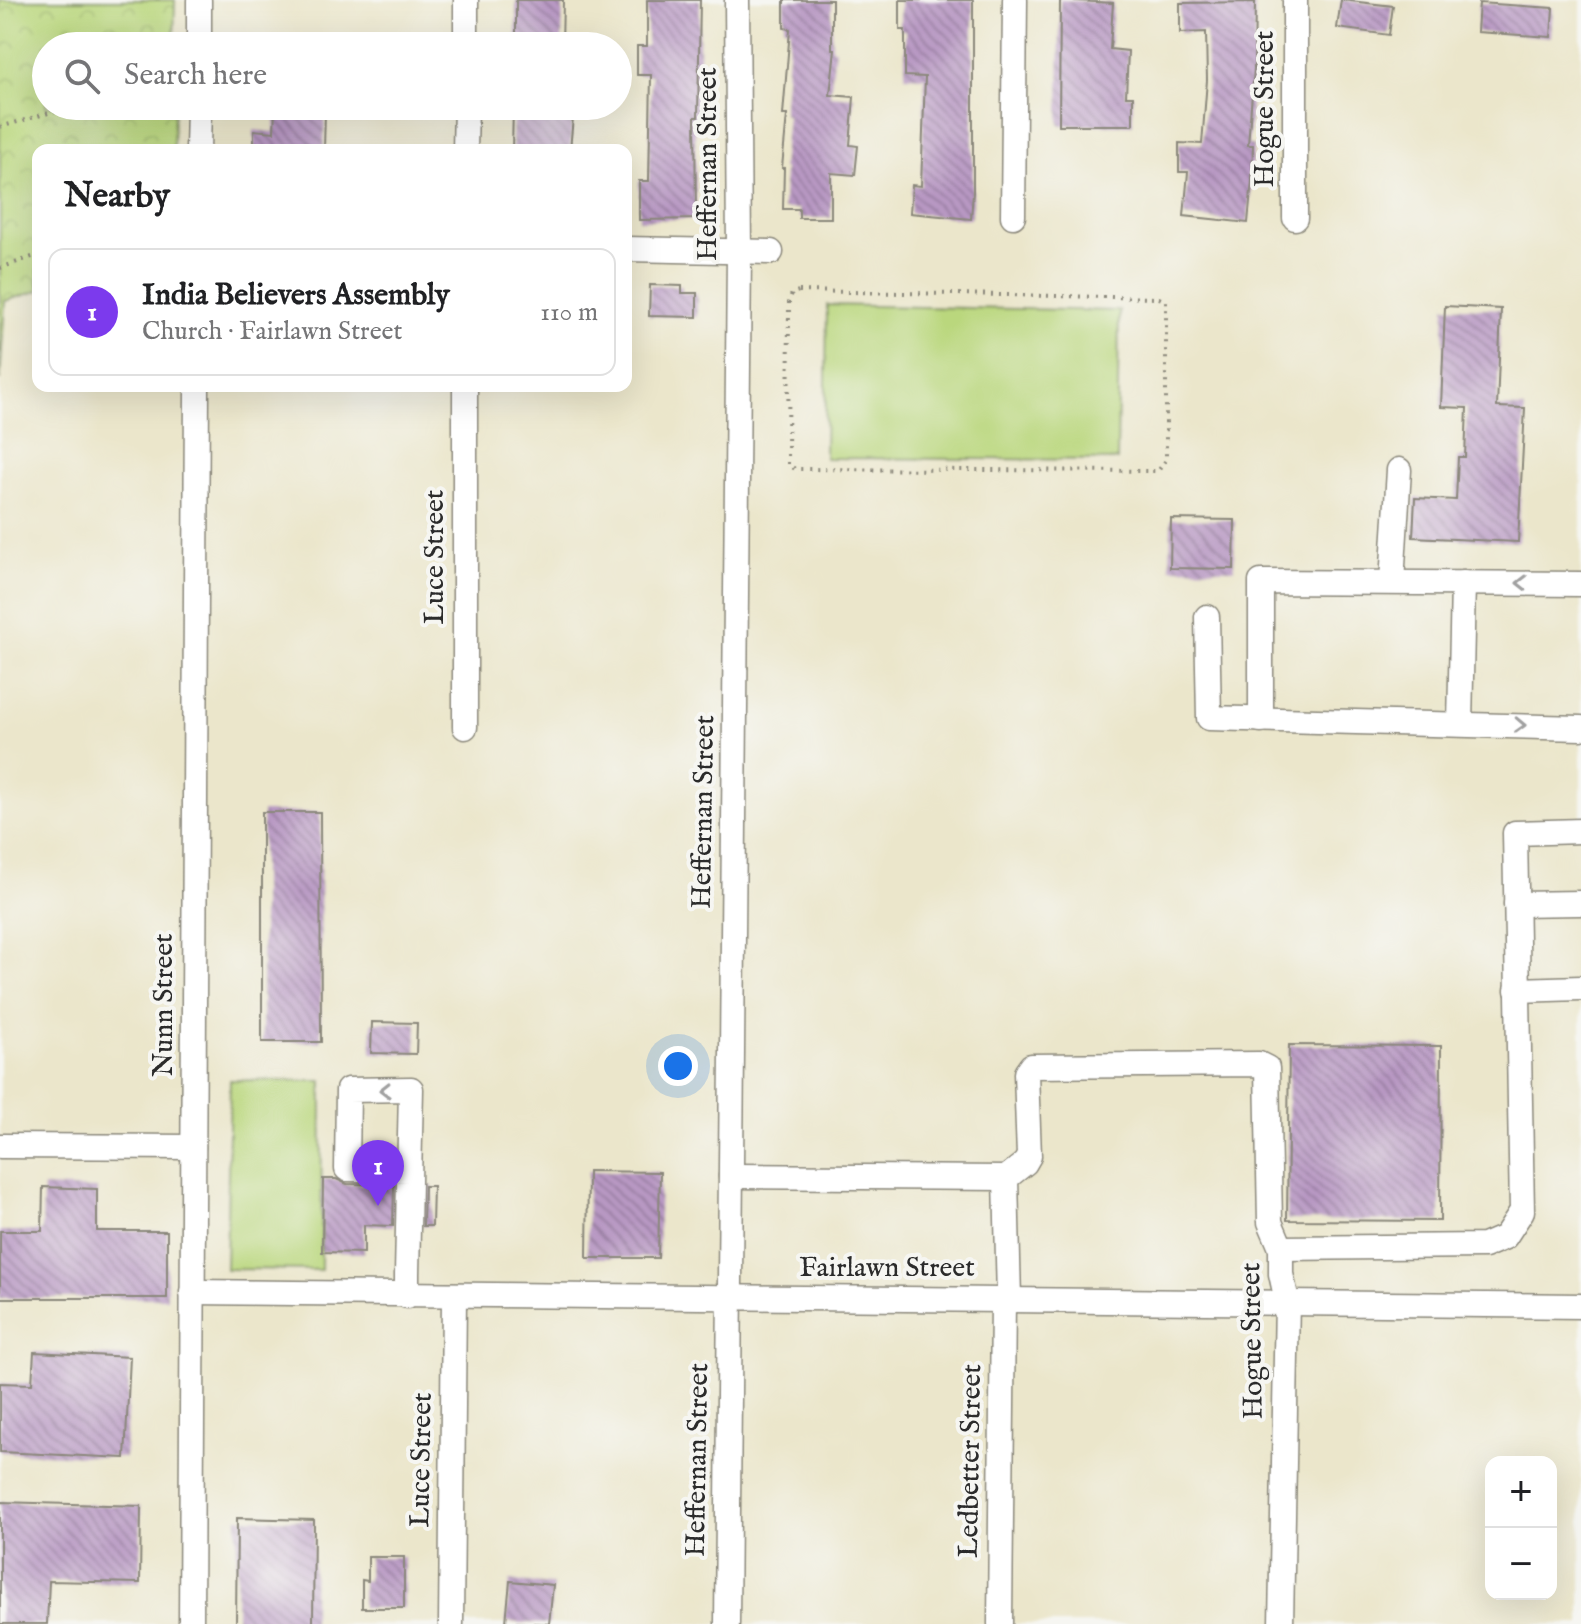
<!DOCTYPE html>
<html lang="en">
<head>
<meta charset="utf-8">
<style>
	body { margin:0; font-family:"IM FELL English",serif; background:#f6f6f6; color:#202124 }
	.controls { position:absolute; right:24px; bottom:24px; display:grid; overflow:hidden; border-radius:16px; box-shadow:0 8px 32px #0002 }
	.controls button { width:72px; height:72px; display:grid; place-items:center; padding:0; border:0; border-bottom:2px solid #e0e0e0; background:#fff; color:#202124; font:40px sans-serif }
	.you { position:absolute; left:678px; top:1066px; width:28px; height:28px; margin:-20px; border:6px solid #fff; border-radius:50%; background:#1a73e8; box-shadow:0 0 0 12px #1a73e833 }
	.badge { display:grid; place-items:center; width:52px; height:52px; border-radius:50%; background:#7c3aed; color:#fff; font-size:26px; font-weight:700 }
	.pin { position:absolute; translate:-50% -66px; filter:drop-shadow(0 2px 4px #0008) }
	.pin::after { content:''; position:absolute; top:42px; width:28px; height:24px; background:inherit; clip-path:polygon(0 0,100% 0,50% 100%) }
	.list { margin:0; padding:0; list-style:none }
	h2 { display:flex; justify-content:space-between; align-items:center; height:104px; margin:0; padding:0 32px; font-size:34px }
	h2 small { font-size:26px; font-weight:400; color:#757577 }
	.list li { display:grid; grid-template-columns:52px 1fr auto; gap:24px; align-items:center; box-sizing:border-box; height:128px; margin:0 16px 16px; padding:0 16px; border:2px solid #e0e0e0; border-radius:16px }
	.list b { display:block; font-size:30px; white-space:nowrap }
	.list p { margin:0; font-size:26px; white-space:nowrap; color:#757577 }
	.list em { font-size:26px; font-style:normal; color:#757577 }
	.icon { flex:none; width:44px; height:44px; fill:none; stroke:currentColor; stroke-width:2; stroke-linecap:round; stroke-linejoin:round }
	.map { position:relative; flex:none; width:1581px; height:1624px; overflow:hidden }
	.search { position:absolute; background:#fff; box-shadow:0 8px 32px #0002; left:32px; top:32px; width:600px; height:88px; display:flex; align-items:center; gap:20px; box-sizing:border-box; padding:0 28px; border-radius:44px; color:#757577; font-size:30px }
	.panel { position:absolute; background:#fff; box-shadow:0 8px 32px #0002; left:32px; top:144px; width:600px; height:248px; border-radius:16px }
	.map>svg:first-child { display:block }
	.grass { fill:#bad77d; stroke:#728154; stroke-width:2 }
	.park { fill:url(#park-crowns); stroke:#728154; stroke-width:2 }
	.building { fill:url(#building-back-hatch) }
	.lines { fill:none; stroke-linecap:round; stroke-linejoin:round }
	.minor-casing { stroke:#8b887b; stroke-width:27 }
	.path { stroke:#8b887b; stroke-width:4; stroke-dasharray:2 6; stroke-linecap:butt }
	.minor { stroke:#fff; stroke-width:24 }
	.oneway { stroke:#a0a0a0 }
	.labels { text-anchor:middle; dominant-baseline:central; stroke-width:8; stroke-linejoin:round; paint-order:stroke }
	.street-label { font-size:28px; fill:#2b2b2b; stroke:#f6f6f2 }
</style>
</head>
<body>
<div class="map">
<svg width="1581" height="1624" viewBox="0 0 1581 1624">
	<defs>
		<pattern id="park-crowns" width="20" height="18" patternUnits="userSpaceOnUse" patternTransform="scale(2)"><rect width="20" height="18" fill="#bad77d"/><path d="M2 6a3 3 0 1 1 6 0M12 15a3 3 0 1 1 6 0" fill="none" stroke="#a0b96c"/></pattern>
		<pattern id="building-back-hatch" width="6" height="6" patternUnits="userSpaceOnUse" patternTransform="scale(2)"><rect width="6" height="6" fill="#b898c3"/><path d="M-1 5l2 2M0 0l6 6M5-1l2 2" fill="none" stroke="#967c9f"/></pattern>
	</defs>
	<rect width="100%" height="100%" fill="#f6f6f2"/>
	<filter id="ink" filterUnits="userSpaceOnUse"><feTurbulence type="fractalNoise" baseFrequency=".0125" numOctaves="2"/><feDisplacementMap in="SourceGraphic" scale="16" xChannelSelector="R" yChannelSelector="G"/><feConvolveMatrix kernelMatrix="1 2 1 2 8 2 1 2 1" color-interpolation-filters="sRGB"/></filter>
	<filter id="wash" filterUnits="userSpaceOnUse"><feTurbulence type="fractalNoise" baseFrequency=".006" numOctaves="4" result="noise"/><feDisplacementMap in="SourceGraphic" scale="32" xChannelSelector="R" yChannelSelector="G"/><feGaussianBlur stdDeviation="1.8" result="paint"/><feColorMatrix in="noise" values="0 0 0 0 0 0 0 0 0 0 0 0 0 0 0 0 0 1.4 0 .05"/><feComposite in="paint" operator="in"/></filter>
	<g filter="url(#wash)">
		<rect width="100%" height="100%" fill="#ebe6cb"/>
		<g class="grass">
			<path d="M827,305L1119,311L1117,460L825,458Z"/>
			<path d="M230,1080L322,1081L321,1270L226,1269Z"/>
		</g>
		<path class="park" d="M0,0H175L174,46H46V106H174L173,150H38V291L5,301L0,381Z"/>
		<g id="blocks">
			<g class="building">
				<path d="M516,0H563L562,46H516Z"/>
				<path d="M647,0H700L698,117H695L696,219L639,220V181H649L651,75H637V46H647Z"/>
				<path d="M784,0H832V49H835L830,95L854,97L850,145L858,146L855,175L831,173V218H799V209H783L784,168H782L787,115H783L790,29L784,28Z"/>
				<path d="M900,0H973V192L971,219L910,213L912,185L921,186L925,77L905,76V30H900Z"/>
				<path d="M1060,0L1113,3L1110,49L1128,51L1126,96H1133V125H1059Z"/>
				<path d="M1341,0L1393,6L1389,35L1337,28Z"/>
				<path d="M1255,2L1254,68L1248,145H1253L1252,180L1248,223L1184,216L1188,172H1179V143L1202,144L1207,80L1206,32L1180,33V3Z"/>
				<path d="M1479,3L1553,8L1551,37L1477,32Z"/>
				<path d="M574,106L570,150H512L513,107Z"/>
				<path d="M275,110L325,111L324,150H254V130L274,132Z"/>
				<path d="M650,285L682,286V293H697V317L649,316Z"/>
				<path d="M1445,306L1501,309L1497,407L1525,408L1518,542L1413,537L1415,498L1456,500L1458,457H1465L1467,408L1441,407Z"/>
				<path d="M1171,519L1235,520L1234,569L1170,568Z"/>
				<path d="M262,812H320L321,1042H262Z"/>
				<path d="M372,1022L417,1023L416,1054L371,1053Z"/>
				<path d="M1289,1045L1441,1046L1440,1221L1287,1220Z"/>
				<path d="M588,1171L660,1172L658,1258H587Z"/>
				<path d="M323,1179H336L347,1184L394,1185L393,1226L364,1225V1253L322,1252Z"/>
				<path d="M424,1186H433L432,1226H423Z"/>
				<path d="M43,1187L97,1189V1231H167V1298H0V1231H42Z"/>
				<path d="M34,1352L130,1357L125,1458L0,1452V1383L32,1384Z"/>
				<path d="M0,1502L141,1506L140,1583L49,1581L47,1624H0Z"/>
				<path d="M237,1518L314,1520L313,1624H236Z"/>
				<path d="M368,1557H404V1608H362V1580L368,1581Z"/>
				<path d="M510,1581L553,1585L549,1624L506,1622Z"/>
			</g>
		</g>
	</g>
	<g filter="url(#ink)">
		<use href="#blocks" fill-opacity="0" stroke="#8b887b" stroke-width="2"/>
		<g class="lines">
			<g class="minor-casing">
				<g id="minor">
					<path d="M1295,0V218"/>
					<path d="M199,46V0"/>
					<path d="M466,46V0"/>
					<path d="M198,150L199,106"/>
					<path d="M465,150L466,106"/>
					<path d="M1013,216L1015,0"/>
					<path d="M626,249L771,252"/>
					<path d="M465,386V727"/>
					<path d="M1392,582L1399,470"/>
					<path d="M1207,617L1209,718L1581,728"/>
					<path d="M1261,720V582L1581,584"/>
					<path d="M1460,724L1463,583"/>
					<path d="M1516,904L1581,903"/>
					<path d="M1517,990L1581,988"/>
					<path d="M0,1146L193,1147"/>
					<path d="M731,1176L1006,1178"/>
					<path d="M1281,1248L1484,1246L1505,1237L1522,1211L1515,833L1581,831"/>
					<path d="M192,1292C655,1300 1118,1297 1581,1306"/>
					<path d="M407,1296V1274L411,1089L348,1090L347,1169L409,1170"/>
					<path d="M1009,1299L1006,1178L1025,1163L1029,1156L1026,1073L1031,1066L1259,1064L1267,1068L1270,1222L1281,1248V1274L1287,1301L1281,1624"/>
					<path d="M191,1624L197,386"/>
					<path d="M451,1624L454,1297"/>
					<path d="M727,1624L739,251L737,0"/>
					<path d="M1000,1624L1003,1299"/>
				</g>
			</g>
			<g class="path">
				<path d="M0,127L73,106"/>
				<path d="M0,268L38,255"/>
				<path d="M799,291L1159,298L1166,301V460L1158,471L795,469L788,464L789,302L792,293Z"/>
			</g>
			<use href="#minor" class="minor"/>
		</g>
		<defs><path id="oneway-chevron" d="M-2-3.5L2.5 0L-2 3.5" fill="none" stroke-width="1.6" stroke-linecap="round" stroke-linejoin="round" transform="scale(2)"/></defs>
		<g class="oneway">
			<use href="#oneway-chevron" transform="translate(1522 583) rotate(-179)"/>
			<use href="#oneway-chevron" transform="translate(1520 725) rotate(2)"/>
			<use href="#oneway-chevron" transform="translate(385 1090) rotate(179)"/>
		</g>
	</g>
	<g class="labels">
		<g class="street-label">
			<text transform="translate(1265 109) rotate(-90)">Hogue Street</text>
			<text transform="translate(708 164) rotate(-90)">Heffernan Street</text>
			<text transform="translate(435 557) rotate(-90)">Luce Street</text>
			<text transform="translate(704 812) rotate(-89)">Heffernan Street</text>
			<text transform="translate(164 1005) rotate(-90)">Nunn Street</text>
			<text x="887" y="1268">Fairlawn Street</text>
			<text transform="translate(1253 1341) rotate(-91)">Hogue Street</text>
			<text transform="translate(422 1460) rotate(-89)">Luce Street</text>
			<text transform="translate(698 1460) rotate(-89)">Heffernan Street</text>
			<text transform="translate(971 1461) rotate(-89)">Ledbetter Street</text>
		</g>
	</g>
</svg>
<div class="controls">
<button>+</button>
<button>−</button>
</div>
<div class="you"></div>
<div class="pin badge" style="left:378px;top:1206px">1</div>
<div class="search"><svg class="icon" aria-label="search" viewBox="0 0 24 24"><circle cx="10" cy="10" r="6"/><path d="M15 15l6 6"/></svg>Search here</div>
<section class="panel">
<h2>Nearby<small></small></h2>
<ul class="list">
<li><span class="badge">1</span><div><b>India Believers Assembly</b><p>Church · Fairlawn Street</p></div><em>110 m</em></li>
</ul>
</section>
</div>
</body>
</html>
